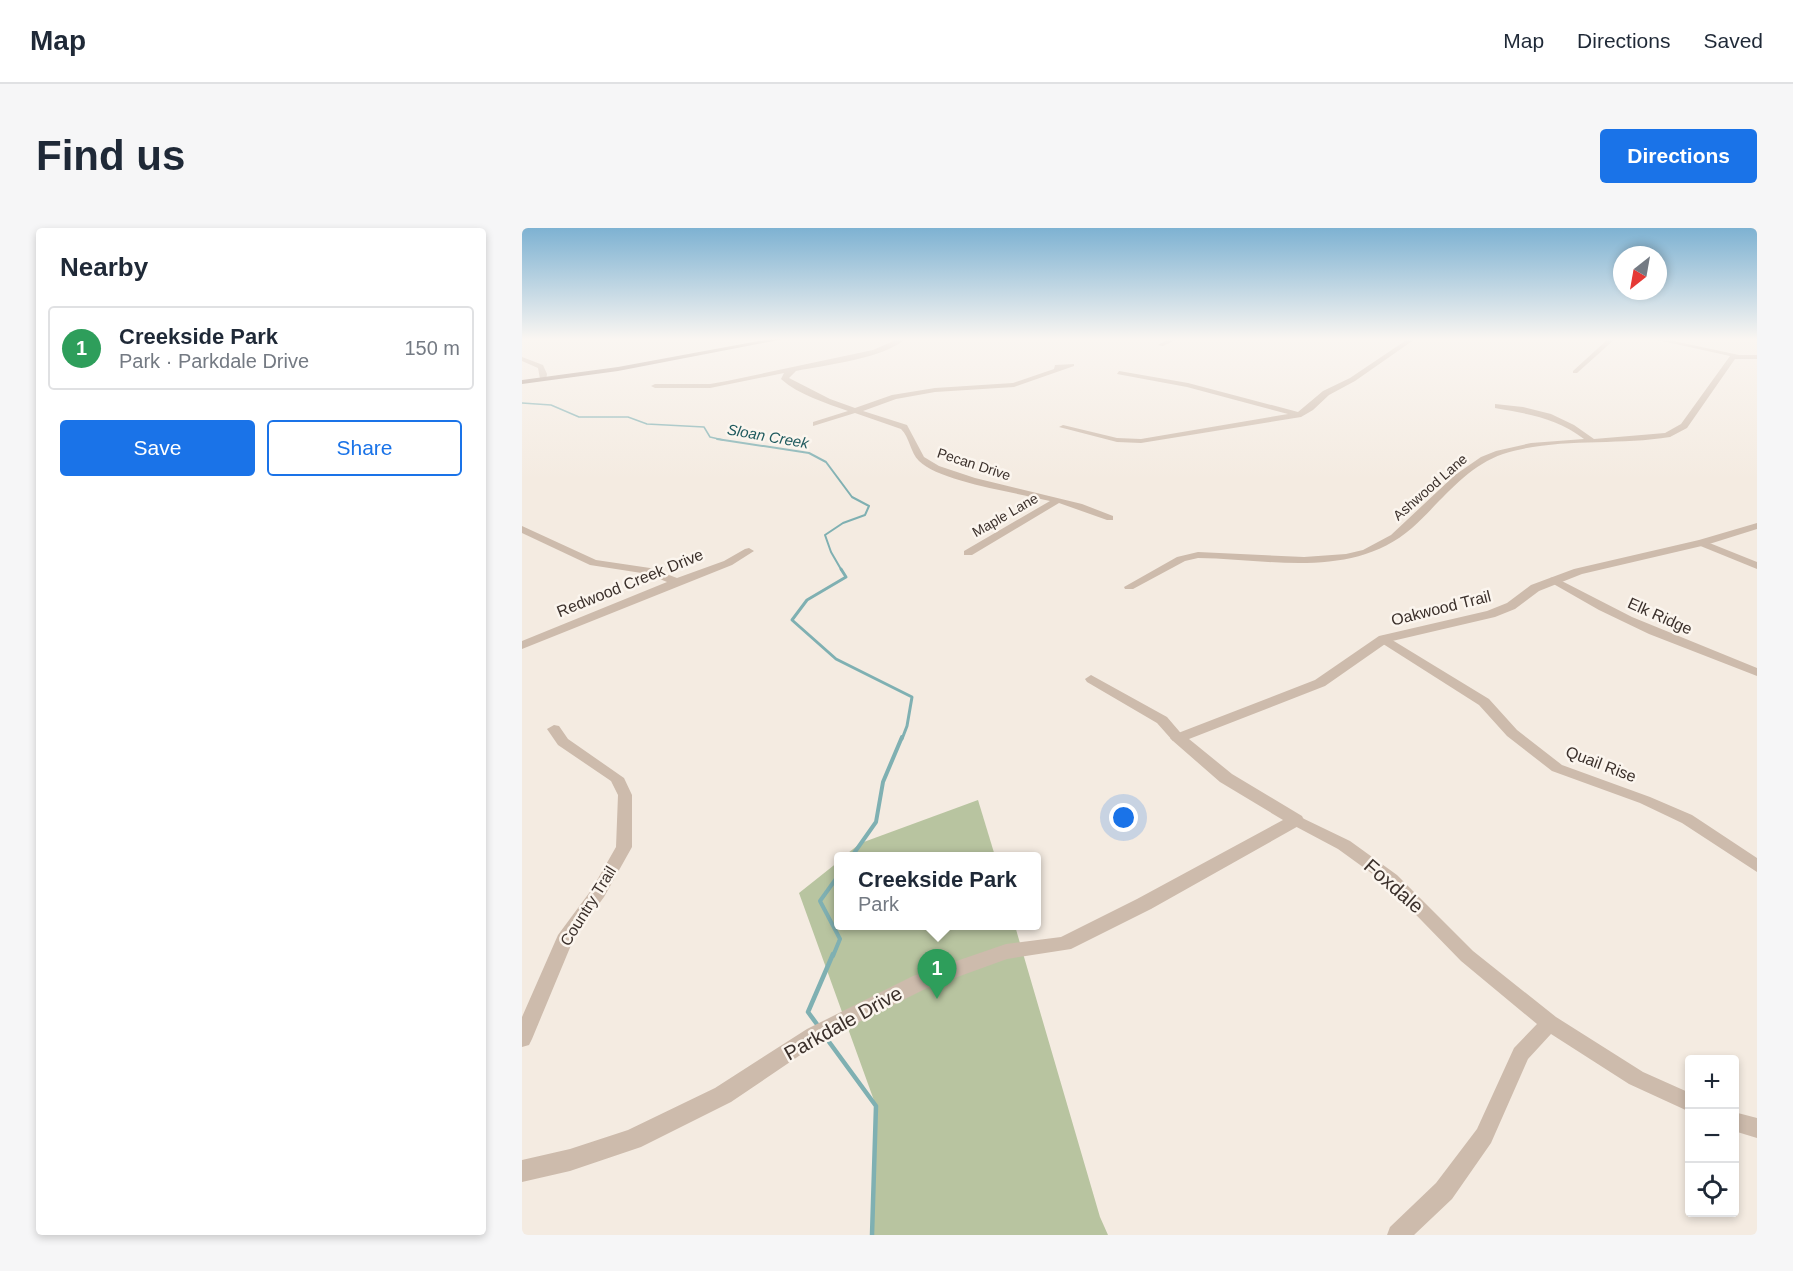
<!DOCTYPE html>
<html lang="en">
<head>
<meta charset="utf-8">
<style>
	body { margin:0; font-family:Helvetica,sans-serif; background:#f6f6f7; color:#1f2937 }
	.controls { position:absolute; right:18px; bottom:18px; display:grid; overflow:hidden; border-radius:6px; box-shadow:0 3px 9px #0003 }
	.controls button { width:54px; height:54px; display:grid; place-items:center; padding:0; border:0; border-bottom:2px solid #e0e1e3; background:#fff; color:#1f2937; font:30px sans-serif }
	.compass { position:absolute; left:1091px; top:18px; width:54px; height:54px; border-radius:50%; background:#fff; box-shadow:0 3px 9px #0003; rotate:211deg }
	.you { position:absolute; left:602px; top:590px; width:21px; height:21px; margin:-15px; border:4px solid #fff; border-radius:50%; background:#1a73e8; box-shadow:0 0 0 9px #1a73e833 }
	.badge { display:grid; place-items:center; width:39px; height:39px; border-radius:50%; background:#1a73e8; color:#fff; font-size:20px; font-weight:700 }
	.pin { position:absolute; translate:-50% -50px; filter:drop-shadow(0 2px 3px #0008) }
	.pin::after { content:''; position:absolute; top:32px; width:21px; height:18px; background:inherit; clip-path:polygon(0 0,100% 0,50% 100%) }
	.popup { position:absolute; left:312px; top:624px; width:207px; height:78px; box-sizing:border-box; display:grid; place-content:center; border-radius:6px; background:#fff; filter:drop-shadow(0 2px 4px #0005); font-size:20px; white-space:nowrap; color:#747a83 }
	.popup b { font-size:22px; color:#1f2937 }
	.popup::after { content:''; position:absolute; left:50%; top:100%; margin-left:-12px; border:12px solid transparent; border-top-color:#fff }
	.list { margin:0; padding:0; list-style:none }
	h2 { display:flex; justify-content:space-between; align-items:center; height:78px; margin:0; padding:0 24px; font-size:26px }
	h2 small { font-size:20px; font-weight:400; color:#747a83 }
	.list li { display:grid; grid-template-columns:39px 1fr auto; gap:18px; align-items:center; box-sizing:border-box; height:84px; margin:0 12px 12px; padding:0 12px; border:2px solid #e0e1e3; border-radius:6px }
	.list b { display:block; font-size:22px; white-space:nowrap }
	.list p { margin:0; font-size:20px; white-space:nowrap; color:#747a83 }
	.list em { font-size:20px; font-style:normal; color:#747a83 }
	.actions { display:flex; gap:12px; padding:18px 24px }
	.actions a { flex:1; padding:14px 0; border:2px solid #1a73e8; border-radius:6px; text-align:center; font-size:21px; color:#1a73e8 }
	.actions .main { background:#1a73e8; color:#fff }
	.icon { flex:none; width:33px; height:33px; fill:none; stroke:currentColor; stroke-width:2; stroke-linecap:round; stroke-linejoin:round }
	.map { position:relative; flex:none; width:1235px; height:1007px; overflow:hidden; border-radius:6px }
	header { display:flex; align-items:center; gap:36px; box-sizing:border-box; height:84px; padding:0 30px; background:#fff; border-bottom:2px solid #e0e1e3 }
	header strong { font-size:28px }
	nav { display:flex; gap:33px; margin-inline-start:auto; font-size:21px }
	.intro { display:flex; align-items:center; justify-content:space-between; box-sizing:border-box; height:144px; padding:0 36px }
	h1 { margin:0; font-size:42px }
	.button { padding:15px 27px; border-radius:6px; background:#1a73e8; color:#fff; font-size:21px; font-weight:700 }
	main { display:flex; gap:36px; padding:0 36px }
	aside { flex:1; background:#fff; border-radius:6px; box-shadow:0 3px 9px #0003 }
	.map>svg:first-child { display:block }
	.green { fill:#b8c4a0 }
	.lines { fill:none; stroke-linecap:round; stroke-linejoin:round }
	.stream-far4 { stroke:#7fb0b2; stroke-width:1.5 }
	.stream-far3 { stroke:#7fb0b2; stroke-width:2 }
	.stream-far2 { stroke:#7fb0b2; stroke-width:3 }
	.stream-far1 { stroke:#7fb0b2; stroke-width:4 }
	.stream { stroke:#7fb0b2; stroke-width:4.5 }
	.minor { fill:#cdbbac; fill-rule:evenodd }
	.tertiary { fill:#cdbbac; fill-rule:evenodd }
	.secondary { fill:#a18a7d; fill-rule:evenodd }
	.labels { text-anchor:middle; dominant-baseline:central; stroke-width:5; stroke-linejoin:round; paint-order:stroke }
	.far-street-label { font-size:14px; fill:#3b302b; stroke:#fbf5ee }
	.far-water-label { font-size:15px; font-style:italic; fill:#1f5a5e; stroke:#fbf5ee }
	.street-label { font-size:16px; fill:#3b302b; stroke:#fbf5ee }
	.near-street-label { font-size:20px; fill:#3b302b; stroke:#fbf5ee }
</style>
</head>
<body>
<header>
<strong>Map</strong>
<nav><a>Map</a><a>Directions</a><a>Saved</a></nav>
</header>
<div class="intro"><h1>Find us</h1><a class="button">Directions</a></div>
<main>
<aside>
<h2>Nearby<small></small></h2>
<ul class="list">
<li><span class="badge" style="background:#2e9e5b">1</span><div><b>Creekside Park</b><p>Park · Parkdale Drive</p></div><em>150 m</em></li>
</ul>
<div class="actions"><a class="main">Save</a><a>Share</a></div>
</aside>
<div class="map">
<svg width="1235" height="1007" viewBox="0 0 1235 1007">
	<rect width="100%" height="100%" fill="#f4ebe1"/>
	<g class="green">
		<path d="M456,572L473,628H322L339,615Z"/>
		<path d="M316,634V698H493L578,989L586,1007H350L354,878L277,665Z"/>
	</g>
	<g class="lines">
		<path class="stream-far4" d="M0,175L29,177L57,189H106L125,196L182,199L188,209L201,212"/>
		<path class="stream-far3" d="M195,211L287,225L304,234L330,269L347,278L343,287L321,295L303,307L309,324L320,343"/>
		<path class="stream-far2" d="M319,341L324,349L285,372L270,392L314,431L390,469L385,498L380,511"/>
		<g class="stream-far1">
			<path d="M330,628L354,594L361,554L380,509"/>
			<path d="M311,728L318,711L298,673L316,648"/>
		</g>
		<g class="stream">
			<path d="M297,799L286,784L311,726"/>
			<path d="M302,807L354,878L350,1007"/>
		</g>
		<g class="minor">
			<path d="M376,111H383C363,130 303,137 274,143L267,150L308,171L333,180L370,167L413,160L491,155L532,141L533,137L552,136V138L492,159L413,164L374,171L341,183L385,197L402,229L417,238L453,250L560,276L591,288V292H585L537,275L450,327H442V323L528,273C497,265 418,254 397,233C388,224 388,210 379,201L333,185L291,198V194L326,183C304,175 277,167 259,151L262,145L188,160H133L129,158L133,156H188L205,153L351,122Z"/>
			<path d="M647,111H655L641,118L636,117Z"/>
			<path d="M886,111H893L833,153L807,167L791,182L779,189L619,215L595,214L537,199L541,197L595,210L619,211L766,186L665,159L595,146L597,143L666,155L776,184L801,163L828,150Z"/>
			<path d="M1086,111H1093L1055,145H1051V143Z"/>
			<path d="M1131,111H1142L1217,127H1235V131H1213L1165,200L1148,209C1094,218 1034,209 981,226C943,239 919,274 890,300C830,352 748,331 676,330L663,333L611,361H603L602,359L655,329L676,324L782,329L824,326L841,322L869,307L933,247L959,229L974,223L1009,215L1062,211C1035,190 1006,186 973,180V176L1001,179L1029,186L1052,197L1072,211L1143,205L1159,196L1208,128Z"/>
			<path d="M0,129L21,137L25,146L24,152L18,151L16,140L0,133Z"/>
			<path d="M0,298L74,332L128,340L155,350L202,333L223,321L227,320L232,323L210,337L0,421V413L145,354L126,346L68,337L0,305Z"/>
			<path d="M1180,312L1235,334V341L1176,317V313Z"/>
			<path d="M1032,349L1110,389L1235,440V448L1127,406L1077,382L1028,354V350Z"/>
			<path d="M862,407L967,471L995,502L1040,537L1128,569L1170,587L1235,630V644L1160,595L1118,575L1030,543L985,508L957,477L858,414L856,411Z"/>
			<path d="M569,447L645,489L663,510L661,513H651L635,495L565,454L563,451Z"/>
			<path d="M32,497L37,498L46,511L102,550L110,567V619L82,669L52,710L10,811L7,817L0,819V789L36,707L70,661L94,619L96,567L89,553L36,517L25,501Z"/>
			<path d="M774,587L828,613L875,647L951,723L1034,789L1121,844L1168,865V884L1107,856L1029,806L1006,831L969,915L930,971L892,1007H865L868,999L914,955L955,901L992,820L1015,796L939,733L863,655L816,621L769,596L766,592L769,588Z"/>
			<path d="M1212,884L1235,890V910L1212,903Z"/>
		</g>
		<path class="tertiary" d="M1235,295V301L1184,317L1060,346L1017,363L993,381L973,389L866,414L803,458L667,511L710,546L780,588L782,592L780,596L629,681L549,721L485,731L405,760L299,813L209,874L119,919L48,943L0,954V932L48,921L106,902L193,860L285,801L391,748L484,716L539,709L615,671L761,592L698,554L651,513L648,510L651,507L793,452L857,408L965,383L985,375L1009,357L1052,341L1177,312Z"/>
		<path class="secondary" d="M248,111H262L96,143L0,156V152L96,139Z"/>
	</g>
	<linearGradient id="sky" x2="0" y2="1"><stop stop-color="#7eb2d2"/><stop offset="0.44" stop-color="#faf6f2"/><stop offset="1" stop-color="#faf6f2" stop-opacity="0"/></linearGradient>
	<rect width="1235" height="252" fill="url(#sky)"/>
	<g class="labels">
		<g class="far-street-label">
			<text transform="translate(452 236) rotate(18)">Pecan Drive</text>
			<text transform="translate(908 259) rotate(-41)">Ashwood Lane</text>
			<text transform="translate(483 287) rotate(-30)">Maple Lane</text>
		</g>
		<g class="far-water-label">
			<text transform="translate(246 208) rotate(10)">Sloan Creek</text>
		</g>
		<g class="street-label">
			<text transform="translate(108 355) rotate(-22)">Redwood Creek Drive</text>
			<text transform="translate(919 380) rotate(-14)">Oakwood Trail</text>
			<text transform="translate(1138 388) rotate(24)">Elk Ridge</text>
			<text transform="translate(1079 536) rotate(21)">Quail Rise</text>
			<text transform="translate(66 678) rotate(-58)">Country Trail</text>
		</g>
		<g class="near-street-label">
			<text transform="translate(872 658) rotate(41)">Foxdale</text>
			<text transform="translate(321 795) rotate(-29)">Parkdale Drive</text>
		</g>
	</g>
</svg>
<div class="controls">
<button>+</button>
<button>−</button>
<button><svg class="icon" aria-label="locate" viewBox="0 0 24 24"><circle cx="12" cy="12" r="6"/><path d="M12 2v4M12 18v4M2 12h4M18 12h4"/></svg></button>
</div>
<svg class="compass" viewBox="-18 -18 36 36"><path d="M0-13l5 13h-10z" fill="#e53935"/><path d="M0 13l5-13h-10z" fill="#747a83"/></svg>
<div class="you"></div>
<div class="pin badge" style="left:415px;top:771px;background:#2e9e5b">1</div>
<div class="popup"><b>Creekside Park</b>Park</div>
</div>
</main>
</body>
</html>
